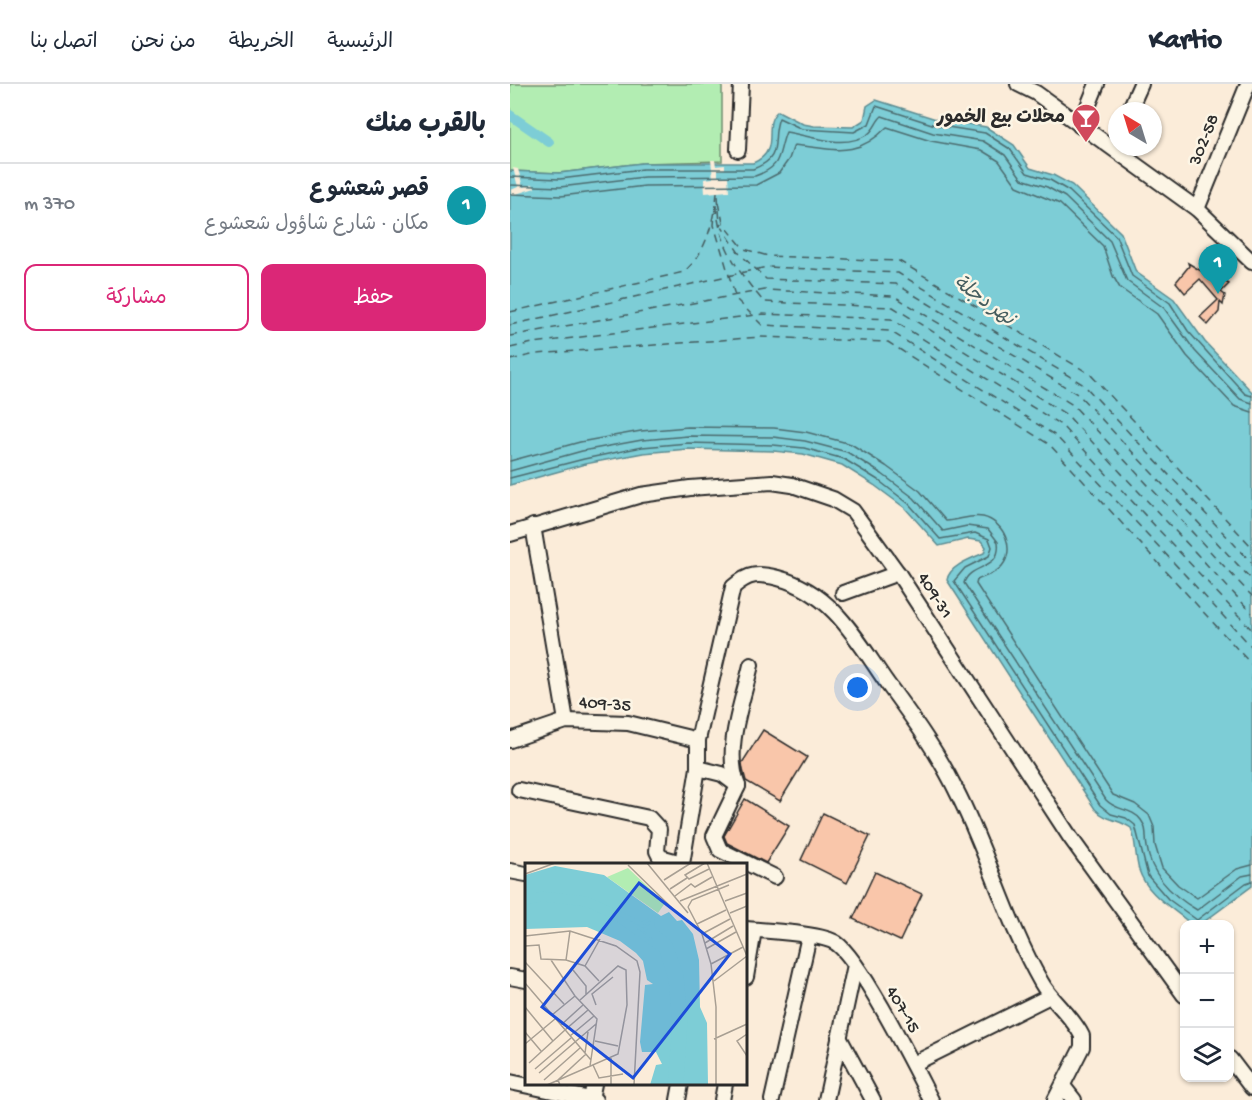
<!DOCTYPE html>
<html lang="ar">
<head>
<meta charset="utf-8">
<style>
	body { margin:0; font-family:"Gochi Hand","Playpen Sans Arabic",sans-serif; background:#f6f6f7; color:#1f2937; direction:rtl }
	.controls { position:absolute; right:18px; bottom:18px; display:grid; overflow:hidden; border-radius:12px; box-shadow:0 2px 4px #0004 }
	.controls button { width:54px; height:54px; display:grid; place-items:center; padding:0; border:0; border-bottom:2px solid #e0e1e3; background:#fff; color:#1f2937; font:30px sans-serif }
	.compass { position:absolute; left:598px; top:18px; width:54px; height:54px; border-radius:50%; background:#fff; box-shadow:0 2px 4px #0004; rotate:322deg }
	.you { position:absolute; left:348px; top:604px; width:21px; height:21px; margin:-15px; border:4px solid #fff; border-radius:50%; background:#1a73e8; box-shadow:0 0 0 9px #1a73e833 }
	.badge { display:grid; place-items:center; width:39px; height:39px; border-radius:50%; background:#db2777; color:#fff; font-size:20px; font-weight:700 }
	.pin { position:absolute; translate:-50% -50px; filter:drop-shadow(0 2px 3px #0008) }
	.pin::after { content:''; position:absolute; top:32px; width:21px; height:18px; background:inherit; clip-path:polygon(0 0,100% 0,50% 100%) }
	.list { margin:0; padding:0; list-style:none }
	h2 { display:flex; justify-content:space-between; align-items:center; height:78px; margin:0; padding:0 24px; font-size:26px }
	h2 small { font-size:20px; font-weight:400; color:#747a83 }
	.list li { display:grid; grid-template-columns:39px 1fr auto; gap:18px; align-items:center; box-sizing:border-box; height:84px; padding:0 24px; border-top:2px solid #e0e1e3 }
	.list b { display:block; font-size:22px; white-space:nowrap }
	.list p { margin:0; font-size:20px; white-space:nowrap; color:#747a83 }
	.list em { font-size:20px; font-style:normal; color:#747a83 }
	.actions { display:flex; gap:12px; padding:18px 24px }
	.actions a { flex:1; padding:14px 0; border:2px solid #db2777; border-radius:12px; text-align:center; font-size:21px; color:#db2777 }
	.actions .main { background:#db2777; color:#fff }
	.icon { flex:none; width:33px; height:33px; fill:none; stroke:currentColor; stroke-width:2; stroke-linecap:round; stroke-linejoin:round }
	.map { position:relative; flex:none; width:742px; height:1016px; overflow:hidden; direction:ltr }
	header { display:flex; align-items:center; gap:36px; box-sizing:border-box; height:84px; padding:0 30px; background:#fff; border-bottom:2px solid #e0e1e3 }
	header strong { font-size:28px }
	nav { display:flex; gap:33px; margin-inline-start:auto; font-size:21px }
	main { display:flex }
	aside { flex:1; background:#fff }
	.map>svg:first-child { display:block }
	.green { fill:#b2edb2; stroke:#6e8c6e; stroke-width:1.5 }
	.water { fill:#7dcdd6; stroke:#5c8c92; stroke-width:1.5 }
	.pier { fill:#fbecd9 }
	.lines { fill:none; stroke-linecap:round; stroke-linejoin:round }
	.shore { stroke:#4c6c6f; stroke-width:1.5 }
	.canal { stroke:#7dcdd6; stroke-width:10 }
	.ferry { stroke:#445c5e; stroke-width:1.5; stroke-dasharray:8 6; stroke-linecap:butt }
	.building { fill:#f9c6aa; stroke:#2b2b2b; stroke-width:1.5 }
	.minor-casing { stroke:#2b2b2b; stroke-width:18 }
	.minor { stroke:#fcf5e5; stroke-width:14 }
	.labels { text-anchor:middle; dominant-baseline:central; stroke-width:5; stroke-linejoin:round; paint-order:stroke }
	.poi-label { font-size:18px; font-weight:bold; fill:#2b2b2b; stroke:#fcf5e5; text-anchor:end }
	.street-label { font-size:18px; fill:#2b2b2b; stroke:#fcf5e5 }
	.water-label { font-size:20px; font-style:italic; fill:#445c5e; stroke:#fcf5e5 }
	.inset-river { fill:none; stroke:#7dcdd6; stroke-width:3 }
	.inset-road { fill:none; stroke:#a89f93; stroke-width:1.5 }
	.view { fill:#1d4ed8; fill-opacity:0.15; stroke:#1d4ed8; stroke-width:3 }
	.inset-edge { fill:none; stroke:#2b2b2b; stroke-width:3 }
</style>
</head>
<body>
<header>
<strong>Kartio</strong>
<nav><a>الرئيسية</a><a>الخريطة</a><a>من نحن</a><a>اتصل بنا</a></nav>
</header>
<main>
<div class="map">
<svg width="742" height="1016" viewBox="0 0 742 1016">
	<rect width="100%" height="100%" fill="#fbecd9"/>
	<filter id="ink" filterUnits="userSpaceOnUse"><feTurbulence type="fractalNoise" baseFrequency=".0167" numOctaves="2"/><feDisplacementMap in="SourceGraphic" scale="12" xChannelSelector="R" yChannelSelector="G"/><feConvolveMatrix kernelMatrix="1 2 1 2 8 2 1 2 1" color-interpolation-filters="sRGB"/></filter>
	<g filter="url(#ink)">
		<path class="green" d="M0,0H212V77L133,79L49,89L0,87Z"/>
		<path class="water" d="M366,16L426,35L476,43L504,61L520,84L543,91L562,101L611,149L626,188L664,215L695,258L742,308V802L691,840H681C663,824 637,811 629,786C625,773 626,755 621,744C609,735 596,737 585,725L437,496C439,482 462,474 474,469L476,463L471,457L458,455L429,462L395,424L364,401L332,381L293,370L263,367L178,365L133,369L75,380L0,401V87L49,89L132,79H243C273,66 250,41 268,27L293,40L304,42L343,43L354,36L357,22Z"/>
		<g class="pier">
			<path d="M201,76H205L206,82L215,81V85L208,86V93L218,92L219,107L195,109L194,95L203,94Z"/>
			<path d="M3,84L8,85L13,103L23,100L25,104L3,111L1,106L8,103Z"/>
		</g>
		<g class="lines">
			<g class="shore">
				<path d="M0,93L50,95L133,85H243C275,73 260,57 269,34L292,45L344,48L359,40L366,22L425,41L475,49L500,65L517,89L540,96L559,107L606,152L622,192L660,219L678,247L735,310L742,312"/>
				<path d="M0,101L50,103L134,93L245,92C274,82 267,70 276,48C300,52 335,66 358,50C365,45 366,37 372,32L423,49L473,57L495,71L512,95L537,103L555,113L600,157L617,197L654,224L685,267L730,315L742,319"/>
				<path d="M0,110L51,112L135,102L246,101L269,89L279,75L284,61C325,65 346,75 377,43L421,57L471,66L489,77L507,102L550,120L593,162L603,192L610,204L647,230L677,272L724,322L742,328"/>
				<path d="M0,377L70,358L131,347L178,343L264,344L296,348L341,360L376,382L410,407L436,437C449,437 460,430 473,433C494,438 506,465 492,482C486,490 475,492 467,496L466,500L603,711L625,720L639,731L644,743L645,761L652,784L668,801L687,814L727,785L742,781"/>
				<path d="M0,387L72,367L132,356L178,352L263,353L295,357L337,368L372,390L404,414L433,447L457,442L478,445L488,458C492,487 460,479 454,499L596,716C606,727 622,724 631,736C638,745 635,754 637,763C641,792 663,812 687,826L732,792L742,790"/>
				<path d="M0,394L74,375L132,363L178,359L263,361L294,364L334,375L368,396L399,420L430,455L465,449L479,455L482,463L479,472L455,484L444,497L590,721L601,730L616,734L625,741L638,792L658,815L687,836L736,799L742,797"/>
			</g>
			<path class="canal" d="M0,31L39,58"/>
			<g class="ferry">
				<path d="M207,108L204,141L226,215L252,241L380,247L546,352L742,563"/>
				<path d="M208,112L210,140L229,169L256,195L386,200L569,311L742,496"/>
				<path d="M209,118L213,139L234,165L258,172L389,177L580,290L742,463"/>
				<path d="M207,121C207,158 230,191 254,218L383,223L557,331L742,529"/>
				<path d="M0,228L174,188C194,170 201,147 205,121"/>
				<path d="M0,241L257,183L388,189L574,301L742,479"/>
				<path d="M0,252L255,206L384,212L563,321L742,512"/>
				<path d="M0,264L23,259L253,230L381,235L551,341L742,546"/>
				<path d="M0,276L26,270L251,253L378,258L540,361L742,581"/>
			</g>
		</g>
		<g class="building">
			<path d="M678,179L706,196L709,194L719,200L711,208L715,211L713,221L710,218L709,228L698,241L690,233L708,216L690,195L675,209L666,198L679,182Z"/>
			<path d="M253,646L297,673L270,717L236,697L233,686L232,679Z"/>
			<path d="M235,715L279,742L256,779L217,759L214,752Z"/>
			<path d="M313,729L360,752L337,799L291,776Z"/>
			<path d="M365,788L412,810L390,857L343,835Z"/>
		</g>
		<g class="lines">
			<g class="minor-casing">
				<g id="minor">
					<path d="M508,0L526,9L687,125L742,178"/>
					<path d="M619,27L631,0"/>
					<path d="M570,42L587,0"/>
					<path d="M228,66L231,0"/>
					<path d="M687,125L738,0"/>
					<path d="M23,442L56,637"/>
					<path d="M0,450L131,411L180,404L262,398L282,401L323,415L343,427L388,489L560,753L674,911"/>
					<path d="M333,509L388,489"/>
					<path d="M241,581C233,617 213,666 228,702L204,752L210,766L265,793"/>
					<path d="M0,656L56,637L118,639L188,656"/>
					<path d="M188,684L212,690L228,702"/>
					<path d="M9,706L139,734L149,745L147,767L150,773L172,779"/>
					<path d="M172,780L188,684V656L223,503C239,489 248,489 268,494C322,508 347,556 377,599C402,633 427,667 446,706C478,768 496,837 531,898C542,918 562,931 572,952V963L545,1016"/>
					<path d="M0,787L16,790"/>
					<path d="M236,845C255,847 312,849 326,859C351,876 405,985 421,1016"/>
					<path d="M0,893L16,896"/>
					<path d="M236,893L244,846"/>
					<path d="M329,953L363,1016"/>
					<path d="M720,975L742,1004"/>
					<path d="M403,980L540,912"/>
					<path d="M0,998L85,1016"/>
					<path d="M553,1002L564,1016"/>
					<path d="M81,1015L84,1000"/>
					<path d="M168,1016L171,1000"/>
					<path d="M212,1016L215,1000"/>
					<path d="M262,1016L299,852"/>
					<path d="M316,1016L345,881"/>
				</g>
			</g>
			<use href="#minor" class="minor"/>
		</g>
	</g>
	<defs>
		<g id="bar-pin" transform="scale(1.5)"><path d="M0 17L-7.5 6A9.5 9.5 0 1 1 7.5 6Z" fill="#d1495b" stroke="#fcf5e5"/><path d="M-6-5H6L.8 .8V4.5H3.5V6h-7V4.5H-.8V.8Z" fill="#fff"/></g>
	</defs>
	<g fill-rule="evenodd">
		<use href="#bar-pin" x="576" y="34"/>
	</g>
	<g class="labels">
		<g class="poi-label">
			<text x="555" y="34">محلات بيع الخمور</text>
		</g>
		<g class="street-label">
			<text transform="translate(695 56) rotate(-68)">302-58</text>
			<text transform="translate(424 512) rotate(58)">409-31</text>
			<text transform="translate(95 621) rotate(4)">409-35</text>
			<text transform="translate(392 926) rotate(60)">407-15</text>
		</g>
		<g class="water-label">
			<text transform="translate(473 218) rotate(36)">نهر دجلة</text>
		</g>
	</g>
	<g transform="translate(15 779)">
		<rect width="222" height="222" fill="#fbecd9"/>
		<path d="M103,5L140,40L133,50L82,14Z" fill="#b2edb2"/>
		<path d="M30,3L79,12L136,53L144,49L152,58L157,57L168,71L174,97L175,144L182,160L183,222H125L131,202L137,201L131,189H117L115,179L120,122L128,121L122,117L118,98L111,90L95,78L62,64L0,66V12Z" fill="#7dcdd6"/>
		<path class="inset-river" d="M0,33L17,30L62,35L117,60L124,57M0,35L17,32L62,36L128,67L143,80L155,112L160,158L155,222M0,37L18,34L62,38L125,70L141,83L152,113L156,159L151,222M0,39L18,35L62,40L92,54L138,85L149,114L153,160L147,222M0,40L18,37L61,42L91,56L136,88L145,116L149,161L144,222M129,53L122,74L137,86L147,115L151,161L146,222M127,57L129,66L145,79L157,111L161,158L157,222M125,62L124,71L139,84L150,114L155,160L149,222M126,62L127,68L142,81L154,112L158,159L153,222"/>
		<path class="inset-road" d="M122,0L163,50M180,0L160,12L164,16L184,6M182,0L222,93M103,2L147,45M0,11L30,0M139,17L166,0M145,26L162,15M150,33L166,21L170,24L187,14M155,38L222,11M200,38L222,30M163,44L177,71L186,101L191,144V222M163,44L167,37L204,22M205,50L222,43M172,61L201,47M177,71L205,56M0,73L45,68L91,83L112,98L115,109L109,222M180,80L208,63M0,83L14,82L16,96L41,97L60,103L74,118M181,86L211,69M26,97L50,133L72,156L65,203M41,97L45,68M0,99L39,141M186,101L218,84M60,103L75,76M48,107L61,123V132M189,118L222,93M0,120L66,197M71,142L67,131L88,114M0,144L28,178M27,152L50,133M36,162L58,142M40,167L63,147M0,169L16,188M222,171L212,178L222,193M45,173L69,153M189,176L222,161M70,178L93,183M0,181L30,156M60,190L63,169M4,200L40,167M68,202L74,215L98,211M10,206L46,175M14,210L71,161M19,217L55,185M22,222L93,191L102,142L101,107L93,103L55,137M35,222L33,217L61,191M86,222V195"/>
		<path class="view" d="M114,20L205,91L108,215L17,144Z"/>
		<rect width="222" height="222" class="inset-edge"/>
	</g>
</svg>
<div class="controls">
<button>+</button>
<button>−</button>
<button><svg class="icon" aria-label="layers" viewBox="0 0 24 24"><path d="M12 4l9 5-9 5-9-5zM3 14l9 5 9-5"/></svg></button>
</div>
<svg class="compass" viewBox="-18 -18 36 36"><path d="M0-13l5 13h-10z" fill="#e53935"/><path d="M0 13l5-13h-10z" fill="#747a83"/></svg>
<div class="you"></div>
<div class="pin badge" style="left:708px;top:210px;background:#0f9aa8">1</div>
</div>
<aside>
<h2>بالقرب منك<small></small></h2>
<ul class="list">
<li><span class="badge" style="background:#0f9aa8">1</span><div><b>قصر شعشوع</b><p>مكان · شارع شاؤول شعشوع</p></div><em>370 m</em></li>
</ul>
<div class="actions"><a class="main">حفظ</a><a>مشاركة</a></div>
</aside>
</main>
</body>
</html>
